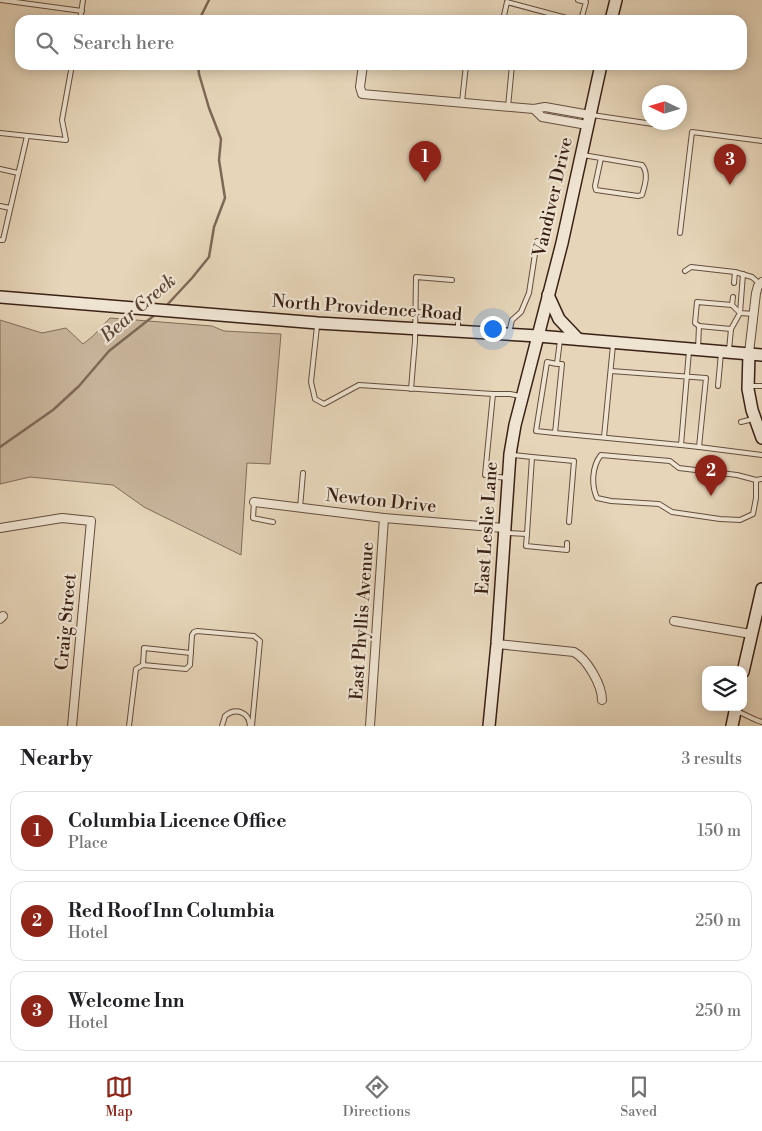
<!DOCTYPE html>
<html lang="en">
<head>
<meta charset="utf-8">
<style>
	body { margin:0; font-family:"Libre Bodoni",serif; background:#f6f6f6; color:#202124 }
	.controls { position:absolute; right:15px; bottom:15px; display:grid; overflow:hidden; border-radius:10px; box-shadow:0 2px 12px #0003 }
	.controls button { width:45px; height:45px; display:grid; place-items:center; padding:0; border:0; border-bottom:1px solid #e0e0e0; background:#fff; color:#202124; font:25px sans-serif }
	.compass { position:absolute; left:642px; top:85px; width:45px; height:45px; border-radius:50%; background:#fff; box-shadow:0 2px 12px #0003; rotate:274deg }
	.you { position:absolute; left:492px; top:328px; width:18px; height:18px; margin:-12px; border:4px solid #fff; border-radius:50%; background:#1a73e8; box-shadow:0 0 0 8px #1a73e833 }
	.badge { display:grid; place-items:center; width:32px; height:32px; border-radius:50%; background:#8f2418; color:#fff; font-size:16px; font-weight:700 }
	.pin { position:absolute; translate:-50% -41px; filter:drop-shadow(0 1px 2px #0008) }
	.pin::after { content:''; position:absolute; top:26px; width:18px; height:15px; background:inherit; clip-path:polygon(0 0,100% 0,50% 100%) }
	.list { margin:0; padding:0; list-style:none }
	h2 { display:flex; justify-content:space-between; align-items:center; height:65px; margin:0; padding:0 20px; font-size:21px }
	h2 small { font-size:16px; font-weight:400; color:#757577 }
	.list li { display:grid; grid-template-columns:32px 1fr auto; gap:15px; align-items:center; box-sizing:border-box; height:80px; margin:0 10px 10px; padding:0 10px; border:1px solid #e0e0e0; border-radius:15px }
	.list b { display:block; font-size:19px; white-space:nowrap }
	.list p { margin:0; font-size:16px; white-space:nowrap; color:#757577 }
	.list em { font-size:16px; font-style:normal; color:#757577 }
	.icon { flex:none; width:28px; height:28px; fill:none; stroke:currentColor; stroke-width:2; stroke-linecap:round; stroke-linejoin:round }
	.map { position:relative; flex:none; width:762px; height:726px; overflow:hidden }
	.search { position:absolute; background:#fff; box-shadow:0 2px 12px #0003; left:15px; right:15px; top:15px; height:55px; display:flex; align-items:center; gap:12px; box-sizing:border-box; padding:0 18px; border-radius:15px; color:#757577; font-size:19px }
	.sheet { height:335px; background:#fff }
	nav { display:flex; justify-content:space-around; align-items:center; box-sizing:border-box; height:70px; border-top:1px solid #e0e0e0; background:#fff; font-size:14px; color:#757577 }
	nav a { display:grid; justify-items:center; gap:2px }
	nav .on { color:#8f2418 }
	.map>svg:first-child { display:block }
	.green { fill:#c9b69d; stroke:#826c59 }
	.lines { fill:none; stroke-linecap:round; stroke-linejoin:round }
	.stream { stroke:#7e6856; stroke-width:2.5 }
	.lane-casing { stroke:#654e3e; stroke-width:6 }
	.street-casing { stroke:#654e3e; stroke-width:10 }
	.secondary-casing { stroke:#3a2115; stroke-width:14 }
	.lane { stroke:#efe4d2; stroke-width:4 }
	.street { stroke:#efe4d2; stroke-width:8 }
	.secondary { stroke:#efe4d2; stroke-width:11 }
	.labels { text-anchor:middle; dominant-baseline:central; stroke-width:4.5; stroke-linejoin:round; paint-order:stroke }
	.street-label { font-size:18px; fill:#3a2115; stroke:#efe4d2 }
	.water-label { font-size:19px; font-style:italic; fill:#5c4535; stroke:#efe4d2 }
</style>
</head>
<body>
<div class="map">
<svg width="762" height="726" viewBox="0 0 762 726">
	<rect width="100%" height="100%" fill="#e6d5b9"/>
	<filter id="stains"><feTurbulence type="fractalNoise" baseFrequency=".004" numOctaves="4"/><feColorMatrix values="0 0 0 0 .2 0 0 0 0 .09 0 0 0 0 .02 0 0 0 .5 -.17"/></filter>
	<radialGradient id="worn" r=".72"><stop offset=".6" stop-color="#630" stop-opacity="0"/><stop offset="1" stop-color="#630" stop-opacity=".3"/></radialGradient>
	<path class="green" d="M110,318L212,326L224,331L281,334L270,464L247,463L241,555L144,507L113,485L30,477L0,484V320L42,333L66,328L83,344L93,336Z"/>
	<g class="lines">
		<g class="stream">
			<path d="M199,20L209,0"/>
			<path d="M166,306L192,278L209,257L214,227L225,198L219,160L221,139L209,108L199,74L198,65"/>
			<path d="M0,447L53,410L79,386L109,351L156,314"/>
		</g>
		<g class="lane-casing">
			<g id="lane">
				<path d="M1,0L82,11"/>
				<path d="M578,0L586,2L581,20"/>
				<path d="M80,20L83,0"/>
				<path d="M503,20L507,2L574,20"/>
				<path d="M462,102L466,65"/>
				<path d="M508,107L512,65"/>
				<path d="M592,115L653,124"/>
				<path d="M0,133L66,140L62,120L72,65"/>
				<path d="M583,155L642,165C649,173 645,185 642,195L638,196L596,190L595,186L601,158"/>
				<path d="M0,169L18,173"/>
				<path d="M0,206L10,208"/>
				<path d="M680,233L692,132L762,141"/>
				<path d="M0,240H3L27,136"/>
				<path d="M685,271L691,267L735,272L752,277L760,284"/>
				<path d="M734,283L735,272"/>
				<path d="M732,305L733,297"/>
				<path d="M415,312L433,313"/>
				<path d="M445,314H458V330"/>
				<path d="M317,326L311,382L315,399L324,404L359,385L493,394L485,475L506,478"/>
				<path d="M699,326L731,329"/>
				<path d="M509,333L512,320L521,312L529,293L537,241"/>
				<path d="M698,349L699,326L695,323L697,302L732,305L740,313L754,314"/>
				<path d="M729,350L731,329L740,313L743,274"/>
				<path d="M557,364H562L555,433L536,431L547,362L557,364L560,340"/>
				<path d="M611,371L706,378L699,447L762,455"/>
				<path d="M718,386L721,353"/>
				<path d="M750,386H762"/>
				<path d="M411,389L415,341L416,277L452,280"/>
				<path d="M493,394H510L520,396"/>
				<path d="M741,422L753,419"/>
				<path d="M555,433L681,445L689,351"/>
				<path d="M604,437L613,345"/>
				<path d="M681,445L699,447"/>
				<path d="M532,457L574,461L569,522"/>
				<path d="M756,480V498L753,514L740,520L720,519L672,512L659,504L611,501L597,498C591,485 592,466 601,455L670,461L679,468L737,475L756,480L762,479"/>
				<path d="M254,502L253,518L273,522"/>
				<path d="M300,508L303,473"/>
				<path d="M506,533L527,534L532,457L513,455"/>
				<path d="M527,534L526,546L567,550V543"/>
				<path d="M143,665L144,648L191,653"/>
				<path d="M737,711L756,720L762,722"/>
				<path d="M129,726L136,669L143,665L186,669L190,665L192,635L194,632L197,631L254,636L260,641L252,726"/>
				<path d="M222,726L225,716C236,707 249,712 250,726"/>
			</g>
		</g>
		<g class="street-casing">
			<g id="street">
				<path d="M363,65L360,87L362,94L534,109L545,107L590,115"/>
				<path d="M534,109L542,117L587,125"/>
				<path d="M749,353L756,293L758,286L762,282"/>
				<path d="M254,502L384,518L504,528"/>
				<path d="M0,528L62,518L91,521L72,726"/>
				<path d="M0,619L3,616"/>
				<path d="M674,621L751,634"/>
				<path d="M497,644L574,652C587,659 602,685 602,700"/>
				<path d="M370,726L384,518"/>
			</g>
		</g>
		<g class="secondary-casing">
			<g id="secondary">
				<path d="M611,20L616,0"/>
				<path d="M548,295L559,319L578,339"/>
				<path d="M0,297L318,323L538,336L762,355"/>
				<path d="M749,353L748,389L752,410L762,438"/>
				<path d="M743,672L762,589"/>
				<path d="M489,726L497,644L510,454L515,425L562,243L601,65"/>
				<path d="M732,726L736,707"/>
			</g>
		</g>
		<use href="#lane" class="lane"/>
		<use href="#street" class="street"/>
		<use href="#secondary" class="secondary"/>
	</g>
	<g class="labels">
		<g class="street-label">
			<text transform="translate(553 197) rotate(-77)">Vandiver Drive</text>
			<text transform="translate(367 308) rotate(4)">North Providence Road</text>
			<text transform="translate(381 501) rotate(6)">Newton Drive</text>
			<text transform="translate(487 528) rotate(-86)">East Leslie Lane</text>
			<text transform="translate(362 621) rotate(-86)">East Phyllis Avenue</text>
			<text transform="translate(66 622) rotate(-85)">Craig Street</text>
		</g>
		<g class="water-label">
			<text transform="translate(138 308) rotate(-41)">Bear Creek</text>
		</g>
	</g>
	<rect width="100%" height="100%" filter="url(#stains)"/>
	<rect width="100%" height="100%" fill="url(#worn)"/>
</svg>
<div class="controls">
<button><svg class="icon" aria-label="layers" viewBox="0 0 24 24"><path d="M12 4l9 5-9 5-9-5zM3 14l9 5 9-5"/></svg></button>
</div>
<svg class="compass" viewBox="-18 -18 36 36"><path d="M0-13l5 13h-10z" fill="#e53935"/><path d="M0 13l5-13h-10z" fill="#757577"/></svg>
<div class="you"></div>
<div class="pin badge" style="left:425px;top:182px">1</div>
<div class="pin badge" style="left:711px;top:496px">2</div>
<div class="pin badge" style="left:730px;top:185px">3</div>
<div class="search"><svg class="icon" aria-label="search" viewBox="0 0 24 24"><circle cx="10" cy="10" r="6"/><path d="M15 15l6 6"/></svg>Search here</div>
</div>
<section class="sheet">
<h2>Nearby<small>3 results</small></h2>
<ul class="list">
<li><span class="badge">1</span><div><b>Columbia Licence Office</b><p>Place</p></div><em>150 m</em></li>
<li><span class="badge">2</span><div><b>Red Roof Inn Columbia</b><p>Hotel</p></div><em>250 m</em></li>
<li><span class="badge">3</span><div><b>Welcome Inn</b><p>Hotel</p></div><em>250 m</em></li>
</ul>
</section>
<nav>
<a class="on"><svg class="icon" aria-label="map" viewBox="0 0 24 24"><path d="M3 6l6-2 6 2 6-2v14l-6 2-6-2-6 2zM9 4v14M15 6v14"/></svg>Map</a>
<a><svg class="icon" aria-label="directions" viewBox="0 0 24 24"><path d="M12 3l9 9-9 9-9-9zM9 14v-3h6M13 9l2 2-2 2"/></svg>Directions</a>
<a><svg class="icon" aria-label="saved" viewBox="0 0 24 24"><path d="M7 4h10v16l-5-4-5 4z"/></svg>Saved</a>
</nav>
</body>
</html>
